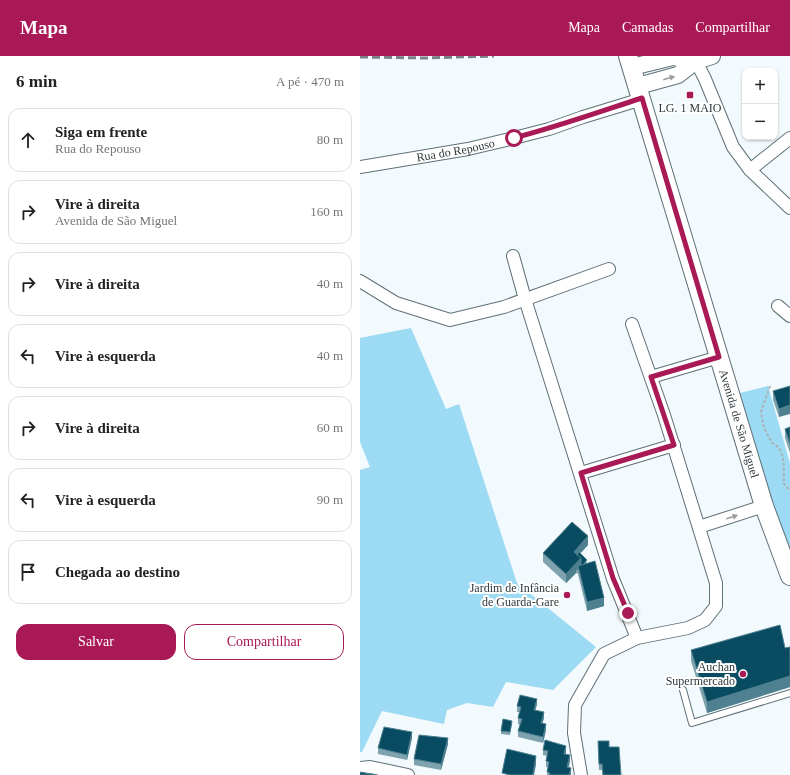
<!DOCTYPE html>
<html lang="pt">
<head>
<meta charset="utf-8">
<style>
	body { margin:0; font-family:Georgia,serif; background:#f6f6f6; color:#222 }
	.controls { position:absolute; right:12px; top:12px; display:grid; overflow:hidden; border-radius:8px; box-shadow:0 1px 3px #0004 }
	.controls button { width:36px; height:36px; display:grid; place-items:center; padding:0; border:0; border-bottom:1px solid #e0e0e0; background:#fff; color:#222; font:20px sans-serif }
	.stop { position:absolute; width:12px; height:12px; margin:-9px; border:3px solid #a81956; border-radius:50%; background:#fff }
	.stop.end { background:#a81956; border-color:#fff; box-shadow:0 1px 4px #0008 }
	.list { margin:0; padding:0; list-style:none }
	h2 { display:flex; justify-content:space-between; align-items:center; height:52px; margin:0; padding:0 16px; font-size:17px }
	h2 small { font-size:13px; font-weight:400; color:#767676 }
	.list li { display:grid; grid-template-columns:26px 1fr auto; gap:12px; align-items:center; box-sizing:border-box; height:64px; margin:0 8px 8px; padding:0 8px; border:1px solid #e0e0e0; border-radius:12px }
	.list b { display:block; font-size:15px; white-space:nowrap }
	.list p { margin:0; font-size:13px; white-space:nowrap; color:#767676 }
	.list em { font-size:13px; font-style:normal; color:#767676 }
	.actions { display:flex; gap:8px; padding:12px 16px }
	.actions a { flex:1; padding:9px 0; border:1px solid #a81956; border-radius:12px; text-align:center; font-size:14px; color:#a81956 }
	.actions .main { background:#a81956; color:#fff }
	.icon { flex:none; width:22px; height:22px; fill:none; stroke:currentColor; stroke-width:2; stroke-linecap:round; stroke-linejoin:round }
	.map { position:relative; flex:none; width:430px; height:719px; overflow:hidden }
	header { display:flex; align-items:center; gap:24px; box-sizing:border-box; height:56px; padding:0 20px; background:#a81956; color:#fff }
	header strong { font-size:19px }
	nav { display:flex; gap:22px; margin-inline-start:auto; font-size:14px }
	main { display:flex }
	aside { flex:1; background:#fff }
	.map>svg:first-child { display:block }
	.green { fill:#9ddaf3 }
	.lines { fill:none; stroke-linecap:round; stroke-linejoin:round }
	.lane-casing { stroke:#5e7078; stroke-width:8 }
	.street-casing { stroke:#5e7078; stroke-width:14 }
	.secondary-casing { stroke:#5e7078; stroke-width:18 }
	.primary-casing { stroke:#5e7078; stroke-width:20 }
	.path { stroke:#aab2b5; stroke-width:2; stroke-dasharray:3 2; stroke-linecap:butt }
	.lane { stroke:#fff; stroke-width:6 }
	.street { stroke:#fff; stroke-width:12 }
	.secondary { stroke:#fff; stroke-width:16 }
	.primary { stroke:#fff; stroke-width:18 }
	.rail { stroke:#798184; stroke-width:3; stroke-dasharray:8 4; stroke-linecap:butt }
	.wall { fill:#7ea2ae }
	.shaded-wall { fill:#4f808f }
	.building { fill:#094b60; stroke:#4f808f }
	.oneway { fill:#989c9d }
	.route { stroke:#a81956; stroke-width:5 }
	.poi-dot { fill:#a81956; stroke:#fff; stroke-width:1.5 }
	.labels { text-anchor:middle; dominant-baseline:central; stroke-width:4; stroke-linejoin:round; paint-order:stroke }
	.poi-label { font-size:12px; fill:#30383b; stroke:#fff; text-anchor:end }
	.street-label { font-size:12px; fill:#30383b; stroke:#fff }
</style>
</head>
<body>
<header>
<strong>Mapa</strong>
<nav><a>Mapa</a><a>Camadas</a><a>Compartilhar</a></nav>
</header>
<main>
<aside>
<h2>6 min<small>A pé · 470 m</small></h2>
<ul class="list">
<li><svg class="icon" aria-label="ahead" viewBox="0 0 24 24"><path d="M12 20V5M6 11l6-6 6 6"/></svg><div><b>Siga em frente</b><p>Rua do Repouso</p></div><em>80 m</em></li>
<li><svg class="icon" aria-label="right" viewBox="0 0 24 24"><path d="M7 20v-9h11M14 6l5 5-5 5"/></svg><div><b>Vire à direita</b><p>Avenida de São Miguel</p></div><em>160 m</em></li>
<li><svg class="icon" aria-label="right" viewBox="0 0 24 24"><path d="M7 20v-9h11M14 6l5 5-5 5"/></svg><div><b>Vire à direita</b></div><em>40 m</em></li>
<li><svg class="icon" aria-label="left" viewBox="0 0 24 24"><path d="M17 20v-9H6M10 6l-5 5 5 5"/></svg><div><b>Vire à esquerda</b></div><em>40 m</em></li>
<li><svg class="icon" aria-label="right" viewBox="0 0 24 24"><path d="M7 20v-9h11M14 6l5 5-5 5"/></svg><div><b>Vire à direita</b></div><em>60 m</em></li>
<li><svg class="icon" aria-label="left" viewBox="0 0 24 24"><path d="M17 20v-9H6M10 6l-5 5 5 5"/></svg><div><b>Vire à esquerda</b></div><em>90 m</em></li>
<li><svg class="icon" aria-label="arrive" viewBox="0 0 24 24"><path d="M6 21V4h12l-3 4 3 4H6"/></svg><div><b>Chegada ao destino</b></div></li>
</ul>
<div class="actions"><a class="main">Salvar</a><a>Compartilhar</a></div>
</aside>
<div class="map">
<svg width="430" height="719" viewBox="0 0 430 719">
	<rect width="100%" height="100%" fill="#f2fafd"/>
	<g class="green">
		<path d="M51,272L86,353L99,348L157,527L236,591L193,634L146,626L133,651L107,647L87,654L84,668L22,655L2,696H0V414L10,411L0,386V282Z"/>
		<path d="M408,330L430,407V508L397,403L380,337Z"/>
	</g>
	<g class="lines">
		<g class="lane-casing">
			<path id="lane" d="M323,634L332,667L430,637"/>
		</g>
		<g class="street-casing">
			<g id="street">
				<path d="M336,5L345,23L373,91L390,114L430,152"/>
				<path id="s1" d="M0,111L108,93L154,82L189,73L223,61L282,43"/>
				<path d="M390,114L430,82"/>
				<path d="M153,200L165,243L253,523L277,582"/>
				<path d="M0,225L36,247L90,264L144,251L249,213"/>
				<path d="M418,250L430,260"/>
				<path d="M291,321L359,301"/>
				<path d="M221,417L314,389"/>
				<path d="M339,471L404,450"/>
				<path d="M0,712L10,711L48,719"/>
				<path d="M221,719L214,677L215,649L244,598L277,582L328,572L345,564L356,550V527L304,359L272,268"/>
			</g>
		</g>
		<g class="secondary-casing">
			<g id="secondary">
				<path d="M272,11L313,1L336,5"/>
				<path d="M278,30L318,19L336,5L352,0"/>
			</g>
		</g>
		<g class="primary-casing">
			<g id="primary">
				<path id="s2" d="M268,0L404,450L430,520"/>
			</g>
		</g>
		<path class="path" d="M410,330L401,356L404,372L412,387C427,393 423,415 424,428L430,435"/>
		<use href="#lane" class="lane"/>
		<use href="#street" class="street"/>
		<use href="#secondary" class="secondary"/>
		<use href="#primary" class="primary"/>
		<path class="rail" d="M0,1L65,2L134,0"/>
	</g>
	<g class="wall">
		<path d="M430,330L419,361L413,344V335Z"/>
		<path d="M430,371V397L425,382V373Z"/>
		<path d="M228,489L220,498L227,507L226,508L244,550L227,555L218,518L216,517L206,527L183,506V497Z"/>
		<path d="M430,591V631L347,657L331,605V594L425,592Z"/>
		<path d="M177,648L175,654L184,662L182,667L186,674L183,687L158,681V675L160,669L158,668V662L159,656H157V650Z"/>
		<path d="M152,668L150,679L141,678V675Z"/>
		<path d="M52,682L47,704L18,698V692Z"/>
		<path d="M88,688L81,714L54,709V703Z"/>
		<path d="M238,691H249L261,719H243L242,714H239Z"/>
		<path d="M183,694L206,696V698L210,705L209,711L211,717V719H187L188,711H186V705L187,700L183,699Z"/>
	</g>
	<g class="shaded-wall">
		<path d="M430,349V358L419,361V353Z"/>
		<path d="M228,480V489L215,503L214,496Z"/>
		<path d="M221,502V511L218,510V514H216V517L206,527V518Z"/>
		<path d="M244,542V550L227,555V546Z"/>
		<path d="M430,620V631L347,657V646Z"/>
		<path d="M177,643V648L174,660V654Z"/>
		<path d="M184,656V662L181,673V667Z"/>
		<path d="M186,668V674L183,687V681Z"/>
		<path d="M52,676V682L47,704V699Z"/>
		<path d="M88,682V688L81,714V708Z"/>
		<path d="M206,690V696L204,704V698Z"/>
		<path d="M210,699V705L207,716V711Z"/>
		<path d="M176,700V709L174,719H173Z"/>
		<path d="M211,712V719H209Z"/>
	</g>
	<g class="building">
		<path d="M430,330V349L419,353L413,335Z"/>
		<path d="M430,371V388L425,373Z"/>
		<path d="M212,466L228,480L214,496L221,502L206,518L183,497Z"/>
		<path d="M219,496L227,504L223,509L219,510L221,508V502L217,499Z"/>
		<path d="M235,505L244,542L227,546L218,510Z"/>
		<path d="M420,569L425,592L430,591V620L347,646L331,594Z"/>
		<path d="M160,639L177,643L174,654L184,656L181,667L186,668L183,681L158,675L162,663L158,662L161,651L157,650Z"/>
		<path d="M143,663L152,665L150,676L141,675Z"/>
		<path d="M24,671L52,676L47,699L18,692Z"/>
		<path d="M59,679L88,682L81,708L54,703Z"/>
		<path d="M185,684L206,690L204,698L210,699L207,711L211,712L209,719H189L190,717L187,716L189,706L186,705L188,695L183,694Z"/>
		<path d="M238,685H249V691H259L261,719H243L242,708H239Z"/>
		<path d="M147,693L176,700L173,719H150L142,717Z"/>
		<path d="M0,716L17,719H0Z"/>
	</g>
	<defs><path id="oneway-solid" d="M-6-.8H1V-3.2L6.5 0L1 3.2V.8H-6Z"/></defs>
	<g class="oneway">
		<use href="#oneway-solid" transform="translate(309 22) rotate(-16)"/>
		<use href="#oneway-solid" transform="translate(372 461) rotate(-18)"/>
	</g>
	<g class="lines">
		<path class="route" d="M154,82C197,71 239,56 282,42L359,301L291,321L314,389L221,417L253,522L268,557"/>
	</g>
	<g class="poi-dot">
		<rect x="326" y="35" width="8" height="8" rx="2"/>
		<circle cx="207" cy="539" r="4"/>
		<circle cx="383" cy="618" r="4"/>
	</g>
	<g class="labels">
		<g class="poi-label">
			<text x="330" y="52" text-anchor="middle">LG. 1 MAIO</text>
			<text x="199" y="532">Jardim de Infância<tspan x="199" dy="14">de Guarda-Gare</tspan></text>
			<text x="375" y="611">Auchan<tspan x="375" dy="14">Supermercado</tspan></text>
		</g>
		<g class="street-label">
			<text stroke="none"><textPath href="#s1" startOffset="97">Rua do Repouso</textPath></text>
			<text stroke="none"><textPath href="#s2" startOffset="384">Avenida de São Miguel</textPath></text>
		</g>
	</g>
</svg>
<div class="controls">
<button>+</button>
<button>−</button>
</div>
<div class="stop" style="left:154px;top:82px"></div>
<div class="stop end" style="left:268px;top:557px"></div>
</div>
</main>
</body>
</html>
